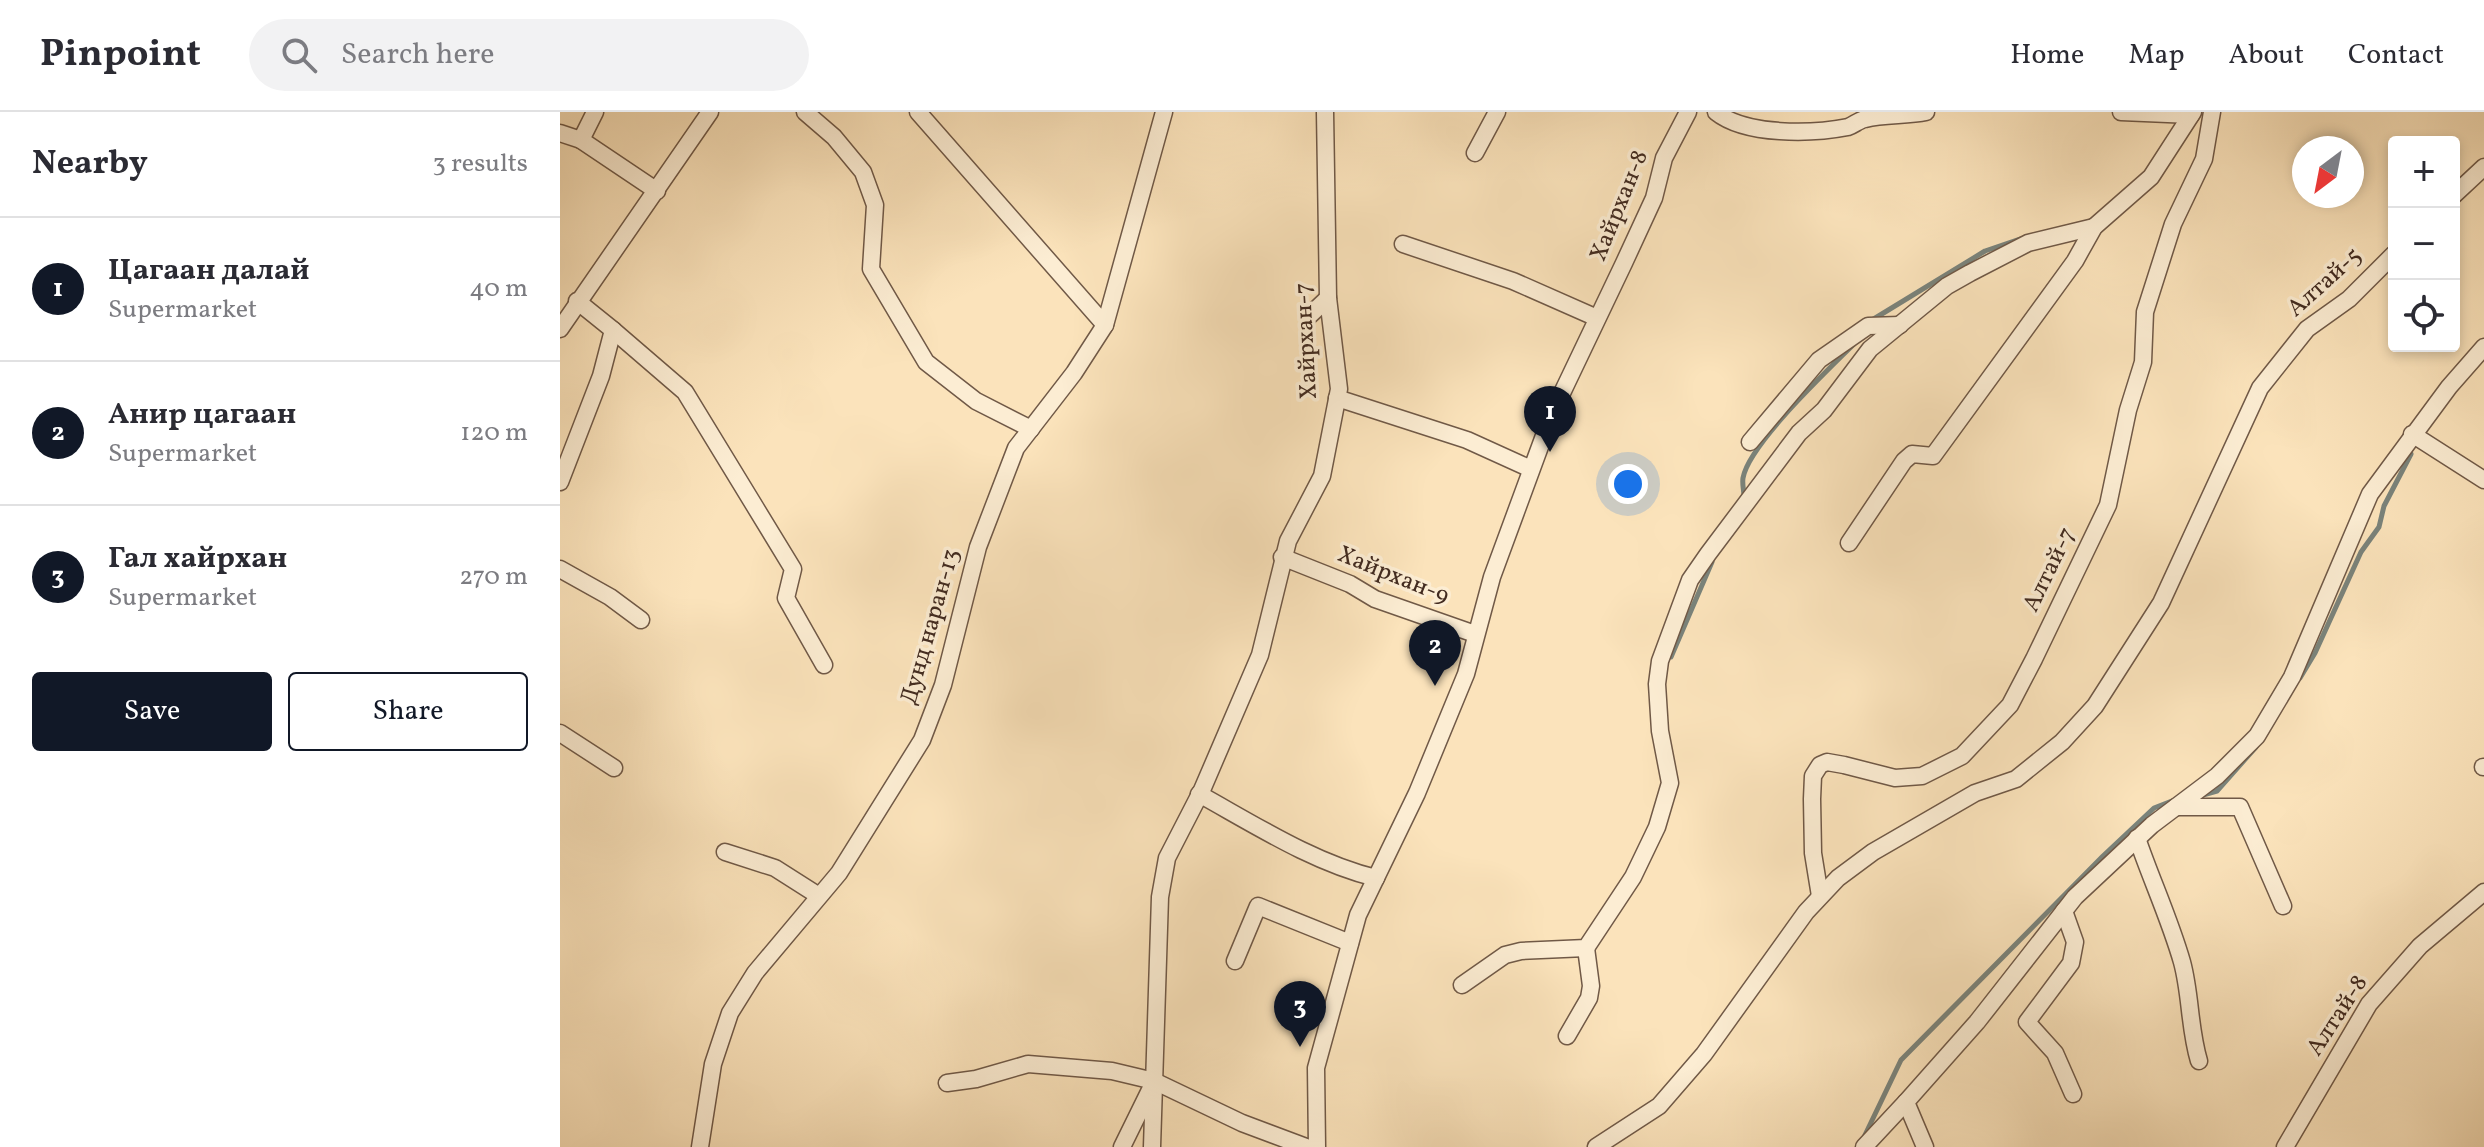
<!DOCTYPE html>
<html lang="en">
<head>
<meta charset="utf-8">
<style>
	body { margin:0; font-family:Vollkorn,serif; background:#f2f2f3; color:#2b2b33 }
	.controls { position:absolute; right:24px; top:24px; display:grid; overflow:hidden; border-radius:8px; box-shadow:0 4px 12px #0003 }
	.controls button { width:72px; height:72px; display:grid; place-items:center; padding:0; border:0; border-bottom:2px solid #e1e1e2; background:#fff; color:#2b2b33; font:40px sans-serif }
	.compass { position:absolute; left:1732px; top:24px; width:72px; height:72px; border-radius:50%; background:#fff; box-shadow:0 4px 12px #0003; rotate:212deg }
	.you { position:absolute; left:1068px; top:372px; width:28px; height:28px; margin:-20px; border:6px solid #fff; border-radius:50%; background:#1a73e8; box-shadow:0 0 0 12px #1a73e833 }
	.badge { display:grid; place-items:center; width:52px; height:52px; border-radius:50%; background:#111827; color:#fff; font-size:26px; font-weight:700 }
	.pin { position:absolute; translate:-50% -66px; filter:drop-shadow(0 2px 4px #0008) }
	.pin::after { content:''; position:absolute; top:42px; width:28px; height:24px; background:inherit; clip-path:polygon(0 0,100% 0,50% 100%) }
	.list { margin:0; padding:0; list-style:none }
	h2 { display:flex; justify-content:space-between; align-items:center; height:104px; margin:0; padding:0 32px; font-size:34px }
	h2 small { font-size:26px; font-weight:400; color:#7c7c81 }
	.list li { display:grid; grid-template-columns:52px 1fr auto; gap:24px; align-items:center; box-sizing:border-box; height:144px; padding:0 32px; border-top:2px solid #e1e1e2 }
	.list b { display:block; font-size:30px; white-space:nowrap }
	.list p { margin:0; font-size:26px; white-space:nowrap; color:#7c7c81 }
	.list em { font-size:26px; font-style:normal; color:#7c7c81 }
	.actions { display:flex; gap:16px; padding:24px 32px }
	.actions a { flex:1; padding:18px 0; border:2px solid #111827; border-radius:8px; text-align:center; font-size:28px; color:#111827 }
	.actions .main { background:#111827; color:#fff }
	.icon { flex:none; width:44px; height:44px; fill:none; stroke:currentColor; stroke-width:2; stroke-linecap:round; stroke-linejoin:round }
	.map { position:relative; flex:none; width:1924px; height:1035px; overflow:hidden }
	header { display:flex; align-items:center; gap:48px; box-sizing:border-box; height:112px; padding:0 40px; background:#fff; border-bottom:2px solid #e1e1e2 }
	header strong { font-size:38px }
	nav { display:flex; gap:44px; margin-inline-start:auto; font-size:28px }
	.search { width:560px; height:72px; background:#f2f2f3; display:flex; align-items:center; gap:20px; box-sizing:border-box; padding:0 28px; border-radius:44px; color:#7c7c81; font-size:30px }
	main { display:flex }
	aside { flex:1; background:#fff }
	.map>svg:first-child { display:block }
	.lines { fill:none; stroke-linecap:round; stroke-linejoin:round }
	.stream { stroke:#7a837b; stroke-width:5 }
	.minor-casing { stroke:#705947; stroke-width:19 }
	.minor { stroke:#fcedd3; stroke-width:16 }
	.labels { text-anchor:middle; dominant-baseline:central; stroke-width:7; stroke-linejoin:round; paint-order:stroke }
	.street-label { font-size:24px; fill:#422b20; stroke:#fcedd3 }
</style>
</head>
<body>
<header>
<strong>Pinpoint</strong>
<div class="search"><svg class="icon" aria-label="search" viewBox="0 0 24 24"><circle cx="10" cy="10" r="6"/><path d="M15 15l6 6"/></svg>Search here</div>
<nav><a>Home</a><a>Map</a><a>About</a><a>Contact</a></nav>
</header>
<main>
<aside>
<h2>Nearby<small>3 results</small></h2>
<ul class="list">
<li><span class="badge">1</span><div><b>Цагаан далай</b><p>Supermarket</p></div><em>40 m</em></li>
<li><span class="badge">2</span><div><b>Анир цагаан</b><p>Supermarket</p></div><em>120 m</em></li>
<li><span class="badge">3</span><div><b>Гал хайрхан</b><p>Supermarket</p></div><em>270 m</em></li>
</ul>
<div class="actions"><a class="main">Save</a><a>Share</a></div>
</aside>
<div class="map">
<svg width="1924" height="1035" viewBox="0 0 1924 1035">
	<rect width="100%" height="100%" fill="#fbe3bb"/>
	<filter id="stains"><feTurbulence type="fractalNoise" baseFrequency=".0025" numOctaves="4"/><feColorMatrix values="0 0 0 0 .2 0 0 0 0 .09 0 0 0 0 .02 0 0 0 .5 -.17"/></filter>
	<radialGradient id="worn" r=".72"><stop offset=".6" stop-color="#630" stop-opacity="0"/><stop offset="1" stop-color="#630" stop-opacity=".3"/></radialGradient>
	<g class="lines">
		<g class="stream">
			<path d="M1312,208L1425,139L1460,127"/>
			<path d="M1184,385C1184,379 1182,372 1183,366C1189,332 1268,258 1294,232"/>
			<path d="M1111,545L1152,450"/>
			<path d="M1740,566L1755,541L1801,440L1819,415L1824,394L1851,342"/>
			<path d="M1643,683L1657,679L1696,635"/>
			<path d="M1305,1023L1341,948L1543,744L1594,696L1617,687"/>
		</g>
		<g class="minor-casing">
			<g id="minor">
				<path d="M35,0L21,28L97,79"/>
				<path d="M245,0L274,25L303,60L315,93L311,157L366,250L416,289L471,317"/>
				<path d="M358,0L545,213"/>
				<path d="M1156,0C1186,24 1252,22 1288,15C1294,13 1299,8 1305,7C1324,2 1347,4 1366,0"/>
				<path d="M1561,0L1631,3"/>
				<path d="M0,21L21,28"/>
				<path d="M915,41L937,0"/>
				<path d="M1894,83L1924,55"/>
				<path d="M843,132L953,169L1037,206"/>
				<path d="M749,204L768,186"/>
				<path d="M0,217L150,0"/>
				<path d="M53,218L125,280L233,457L226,486L264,553"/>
				<path d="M777,286L907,328L971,357"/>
				<path d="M1852,322L1924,368"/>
				<path d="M1190,330L1259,248L1308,214L1340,213"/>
				<path d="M0,370L41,264L53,218L17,189"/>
				<path d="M1289,431L1344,349L1352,342L1373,344L1515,149L1534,115L1591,65L1633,0"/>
				<path d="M722,445L790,472L815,487L915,522"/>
				<path d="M0,457L50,485L81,508"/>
				<path d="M0,621L54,656"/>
				<path d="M1923,655H1924"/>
				<path d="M639,682C695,713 754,751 816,766"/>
				<path d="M1616,695H1680L1723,794"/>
				<path d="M1577,726C1591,767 1610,808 1622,850C1631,883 1629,916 1639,949"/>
				<path d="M165,740L215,756L259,784"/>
				<path d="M1260,784L1253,741L1252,687L1253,664L1260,653L1267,650L1284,653L1335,666L1362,664L1402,644L1450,593L1474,547L1548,393L1568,298L1583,250L1585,200L1613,112L1644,47L1652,0"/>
				<path d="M1504,799L1515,830L1511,851L1467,910L1495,941L1513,982"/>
				<path d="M675,849L698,794L790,831"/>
				<path d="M902,873L945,843L961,839L1026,836L1073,765L1097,715L1110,671L1100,619L1097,572L1100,549L1130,468L1148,442L1239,321L1264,298L1310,237L1387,174L1410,161L1468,131L1534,115"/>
				<path d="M1007,924L1029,886L1031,874L1026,836"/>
				<path d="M387,971L416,967L468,952L552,959L594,969L682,1011L746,1035"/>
				<path d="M140,1035L153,952L170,901L195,861L279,761L362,628L383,573L418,435L456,336L514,261L545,213L604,0"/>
				<path d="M562,1035L590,978"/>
				<path d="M592,1035L600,785L607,746L642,678L700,543L728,429L762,364L779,277L768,186L765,0"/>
				<path d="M757,1035L756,956L798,803L857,681L906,562L932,465L992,302L1064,151L1094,86L1104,46L1128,0"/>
				<path d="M1036,1035L1099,994L1144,942L1246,800L1278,766L1313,740L1415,681L1456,667L1502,630L1535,594L1601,491L1700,276L1747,217L1789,187L1834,142"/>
				<path d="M1304,1035L1346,990"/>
				<path d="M1365,1035L1346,990L1417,910L1515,785L1592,713L1657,664L1697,624L1732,565L1810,382L1889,275L1924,235"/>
				<path d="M1725,1035L1809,892L1860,834L1924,780"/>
			</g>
		</g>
		<use href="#minor" class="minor"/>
	</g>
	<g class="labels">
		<g class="street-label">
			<text transform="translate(1060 94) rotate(-68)">Хайрхан-8</text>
			<text transform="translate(1765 171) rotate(-42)">Алтай-5</text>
			<text transform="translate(747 229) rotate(-93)">Хайрхан-7</text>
			<text transform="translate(1490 458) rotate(-64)">Алтай-7</text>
			<text transform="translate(833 464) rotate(22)">Хайрхан-9</text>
			<text transform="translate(371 515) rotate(-74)">Дунд наран-13</text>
			<text transform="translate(1778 904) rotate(-57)">Алтай-8</text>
		</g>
	</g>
	<rect width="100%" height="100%" filter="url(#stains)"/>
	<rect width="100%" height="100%" fill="url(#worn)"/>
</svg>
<div class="controls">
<button>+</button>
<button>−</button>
<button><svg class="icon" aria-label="locate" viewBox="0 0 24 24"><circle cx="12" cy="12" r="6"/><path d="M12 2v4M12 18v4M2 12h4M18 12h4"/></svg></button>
</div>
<svg class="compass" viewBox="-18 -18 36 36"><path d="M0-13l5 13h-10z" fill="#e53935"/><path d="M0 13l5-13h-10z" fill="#7c7c81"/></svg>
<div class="you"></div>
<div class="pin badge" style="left:990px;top:340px">1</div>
<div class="pin badge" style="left:875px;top:574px">2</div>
<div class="pin badge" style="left:740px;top:935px">3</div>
</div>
</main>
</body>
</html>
